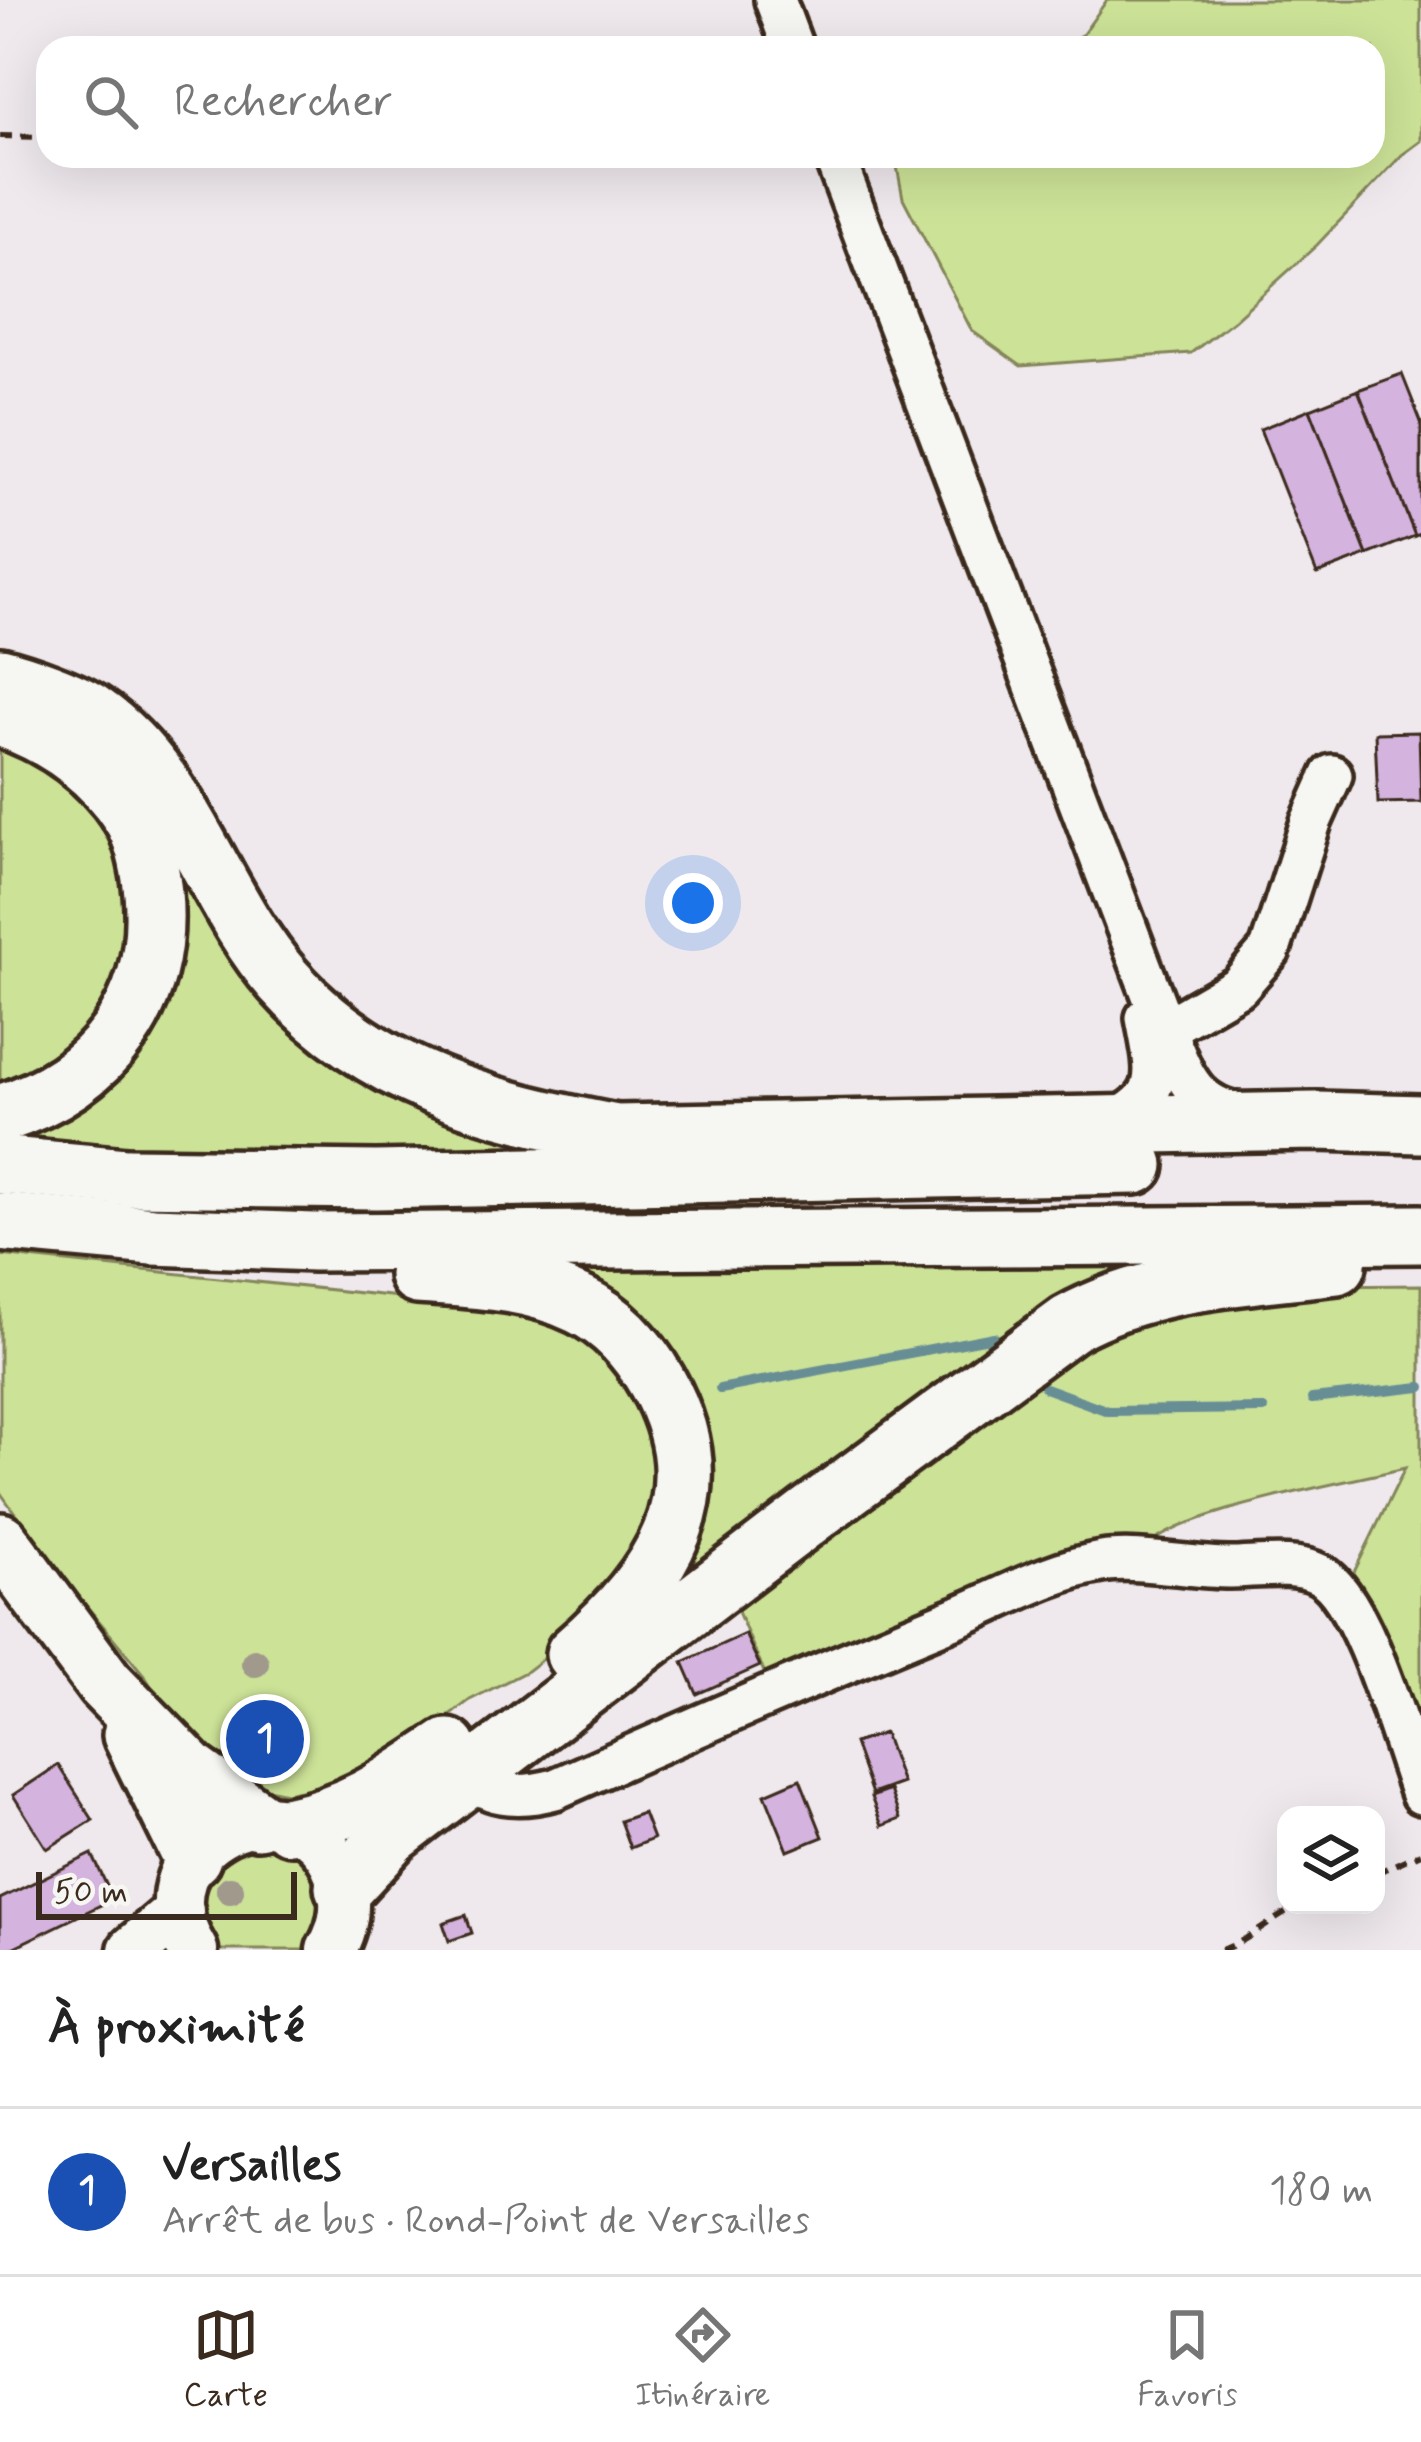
<!DOCTYPE html>
<html lang="fr">
<head>
<meta charset="utf-8">
<style>
	body { margin:0; font-family:Mynerve,sans-serif; background:#f2f2f2; color:#222 }
	.controls { position:absolute; right:36px; bottom:36px; display:grid; overflow:hidden; border-radius:24px; box-shadow:0 12px 48px #0002 }
	.controls button { width:108px; height:108px; display:grid; place-items:center; padding:0; border:0; border-bottom:3px solid #e0e0e0; background:#fff; color:#222; font:60px sans-serif }
	.scale { position:absolute; left:36px; bottom:30px; width:261px; box-sizing:border-box; padding-left:12px; border:6px solid #3b2a1e; border-top:0; font-size:33px; line-height:42px; white-space:nowrap; color:#3b2a1e; -webkit-text-stroke:9px #f6f6f2; paint-order:stroke }
	.you { position:absolute; left:693px; top:903px; width:42px; height:42px; margin:-30px; border:9px solid #fff; border-radius:50%; background:#1a73e8; box-shadow:0 0 0 18px #1a73e833 }
	.badge { display:grid; place-items:center; width:78px; height:78px; border-radius:50%; background:#3b2a1e; color:#fff; font-size:39px; font-weight:700 }
	.pin { position:absolute; translate:-50% -50%; border:6px solid #fff; box-shadow:0 3px 12px #0006 }
	.list { margin:0; padding:0; list-style:none }
	h2 { display:flex; justify-content:space-between; align-items:center; height:156px; margin:0; padding:0 48px; font-size:51px }
	h2 small { font-size:39px; font-weight:400; color:#767676 }
	.list li { display:grid; grid-template-columns:78px 1fr auto; gap:36px; align-items:center; box-sizing:border-box; height:168px; padding:0 48px; border-top:3px solid #e0e0e0 }
	.list b { display:block; font-size:45px; white-space:nowrap }
	.list p { margin:0; font-size:39px; white-space:nowrap; color:#767676 }
	.list em { font-size:39px; font-style:normal; color:#767676 }
	.icon { flex:none; width:66px; height:66px; fill:none; stroke:currentColor; stroke-width:2; stroke-linecap:round; stroke-linejoin:round }
	.map { position:relative; flex:none; width:1421px; height:1950px; overflow:hidden }
	.search { position:absolute; background:#fff; box-shadow:0 12px 48px #0002; left:36px; right:36px; top:36px; height:132px; display:flex; align-items:center; gap:30px; box-sizing:border-box; padding:0 42px; border-radius:36px; color:#767676; font-size:45px }
	.sheet { height:324px; background:#fff }
	nav { display:flex; justify-content:space-around; align-items:center; box-sizing:border-box; height:168px; border-top:3px solid #e0e0e0; background:#fff; font-size:33px; color:#767676 }
	nav a { display:grid; justify-items:center; gap:6px }
	nav .on { color:#3b2a1e }
	.map>svg:first-child { display:block }
	.green { fill:#cce297; stroke:#84865a; stroke-width:3 }
	.lines { fill:none; stroke-linecap:round; stroke-linejoin:round }
	.stream { stroke:#678e95; stroke-width:10 }
	.building { fill:#d4b3de; stroke:#3b2a1e; stroke-width:3 }
	.minor-casing { stroke:#3b2a1e; stroke-width:48 }
	.major-casing { stroke:#3b2a1e; stroke-width:57 }
	.highway-casing { stroke:#3b2a1e; stroke-width:66 }
	.path { stroke:#3b2a1e; stroke-width:6; stroke-dasharray:12 9; stroke-linecap:butt }
	.minor { stroke:#f6f6f2; stroke-width:39 }
	.major { stroke:#f6f6f2; stroke-width:48 }
	.highway { stroke:#f6f6f2; stroke-width:57 }
	.tree { fill:#a0998c }
</style>
</head>
<body>
<div class="map">
<svg width="1421" height="1950" viewBox="0 0 1421 1950">
	<rect width="100%" height="100%" fill="#efe9ee"/>
	<filter id="ink" filterUnits="userSpaceOnUse"><feTurbulence type="fractalNoise" baseFrequency=".00833" numOctaves="2"/><feDisplacementMap in="SourceGraphic" scale="24" xChannelSelector="R" yChannelSelector="G"/><feConvolveMatrix kernelMatrix="1 2 1 2 8 2 1 2 1" color-interpolation-filters="sRGB"/></filter>
	<g filter="url(#ink)">
		<g class="green">
			<path d="M1107,0H1421V141L1402,155L1317,245L1234,320L1191,353L1021,366L972,331L903,198L895,156H1373V48H1058L1083,34Z"/>
			<path d="M0,725L108,799L144,940L76,1054L0,1094Z"/>
			<path d="M172,850L278,988L598,1147L238,1152L8,1139L162,1004L180,951L182,906Z"/>
			<path d="M0,1255L570,1315L660,1414L663,1525L562,1644L527,1671L470,1700L370,1776L286,1793L233,1781L188,1745L144,1675L49,1561L0,1492Z"/>
			<path d="M1133,1265L1136,1274L679,1587L667,1348L633,1306L582,1275L583,1267Z"/>
			<path d="M1421,1285V1751L1354,1614L1353,1574L1405,1468C1348,1482 1185,1510 1148,1546L767,1679L730,1593L1078,1336L1316,1286Z"/>
			<path d="M242,1837L306,1852L327,1912L309,1950H214L196,1884Z"/>
		</g>
		<g class="lines">
			<g class="stream">
				<path d="M1045,1388L1108,1411L1263,1409"/>
				<path d="M720,1389L994,1337"/>
				<path d="M1312,1399L1421,1387"/>
			</g>
		</g>
		<g class="building">
			<path d="M1402,374L1421,422V534L1415,536L1358,390Z"/>
			<path d="M1358,390L1415,536L1367,555L1310,409Z"/>
			<path d="M1310,409L1367,555L1317,574L1260,429Z"/>
			<path d="M1419,732L1421,802L1378,803L1375,733Z"/>
			<path d="M745,1634L760,1666L697,1694L683,1662Z"/>
			<path d="M884,1733L902,1783L872,1794L854,1743Z"/>
			<path d="M58,1765L93,1820L47,1849L13,1795Z"/>
			<path d="M800,1779L823,1837L788,1851L765,1794Z"/>
			<path d="M890,1790L900,1819L882,1826L871,1797Z"/>
			<path d="M643,1813L653,1839L630,1848L620,1821Z"/>
			<path d="M92,1854L113,1899L8,1950H0V1899Z"/>
			<path d="M466,1915L472,1933L449,1941L443,1923Z"/>
		</g>
		<g class="lines">
			<g class="minor-casing">
				<g id="minor">
					<path d="M775,0L793,48"/>
					<path d="M834,156L1165,1029C1183,1072 1191,1106 1242,1114"/>
					<path d="M1165,1029L1239,986L1270,950L1311,822L1332,775"/>
					<path d="M1105,1125C1166,1098 1157,1077 1146,1018"/>
					<path d="M470,1776C491,1799 526,1797 555,1789C688,1730 822,1672 957,1617C1003,1598 1052,1570 1102,1562C1138,1556 1189,1568 1229,1568C1256,1568 1294,1561 1319,1574C1363,1595 1403,1746 1421,1794"/>
				</g>
			</g>
			<g class="major-casing">
				<g id="major">
					<path d="M133,1950L179,1911"/>
					<path d="M193,1950C127,1846 296,1763 338,1871C348,1899 346,1924 331,1950"/>
				</g>
			</g>
			<g class="highway-casing">
				<g id="highway">
					<path d="M0,677C24,683 73,700 93,714C185,777 212,899 283,980C372,1080 490,1110 616,1134L1317,1121L1421,1124"/>
					<path d="M0,717C53,735 99,767 130,814C145,837 150,867 153,893C163,1002 103,1082 0,1114"/>
					<path d="M0,1165L127,1177L376,1180L1135,1165"/>
					<path d="M0,1222L153,1236L314,1242L1421,1234"/>
					<path d="M418,1275C474,1279 528,1280 580,1305C613,1321 639,1350 657,1382C720,1494 661,1580 575,1654"/>
					<path d="M0,1542L105,1684L191,1772L258,1820"/>
					<path d="M132,1735L192,1857"/>
					<path d="M291,1825C355,1813 395,1783 448,1748"/>
					<path d="M344,1887L392,1835L809,1516L1069,1324C1150,1279 1246,1276 1337,1265"/>
				</g>
			</g>
			<g class="path">
				<path d="M0,136L48,137"/>
				<path d="M1376,1873L1421,1853"/>
				<path d="M1221,1950C1250,1941 1273,1917 1301,1905"/>
			</g>
			<use href="#minor" class="minor"/>
			<use href="#major" class="major"/>
			<use href="#highway" class="highway"/>
		</g>
		<g class="tree">
			<circle cx="255" cy="1663" r="14"/>
			<circle cx="230" cy="1890" r="14"/>
		</g>
	</g>
</svg>
<div class="controls">
<button><svg class="icon" aria-label="layers" viewBox="0 0 24 24"><path d="M12 4l9 5-9 5-9-5zM3 14l9 5 9-5"/></svg></button>
</div>
<div class="scale">50 m</div>
<div class="you"></div>
<div class="pin badge" style="left:265px;top:1739px;background:#1a4fb4">1</div>
<div class="search"><svg class="icon" aria-label="search" viewBox="0 0 24 24"><circle cx="10" cy="10" r="6"/><path d="M15 15l6 6"/></svg>Rechercher</div>
</div>
<section class="sheet">
<h2>À proximité<small></small></h2>
<ul class="list">
<li><span class="badge" style="background:#1a4fb4">1</span><div><b>Versailles</b><p>Arrêt de bus · Rond-Point de Versailles</p></div><em>180 m</em></li>
</ul>
</section>
<nav>
<a class="on"><svg class="icon" aria-label="map" viewBox="0 0 24 24"><path d="M3 6l6-2 6 2 6-2v14l-6 2-6-2-6 2zM9 4v14M15 6v14"/></svg>Carte</a>
<a><svg class="icon" aria-label="directions" viewBox="0 0 24 24"><path d="M12 3l9 9-9 9-9-9zM9 14v-3h6M13 9l2 2-2 2"/></svg>Itinéraire</a>
<a><svg class="icon" aria-label="saved" viewBox="0 0 24 24"><path d="M7 4h10v16l-5-4-5 4z"/></svg>Favoris</a>
</nav>
</body>
</html>
